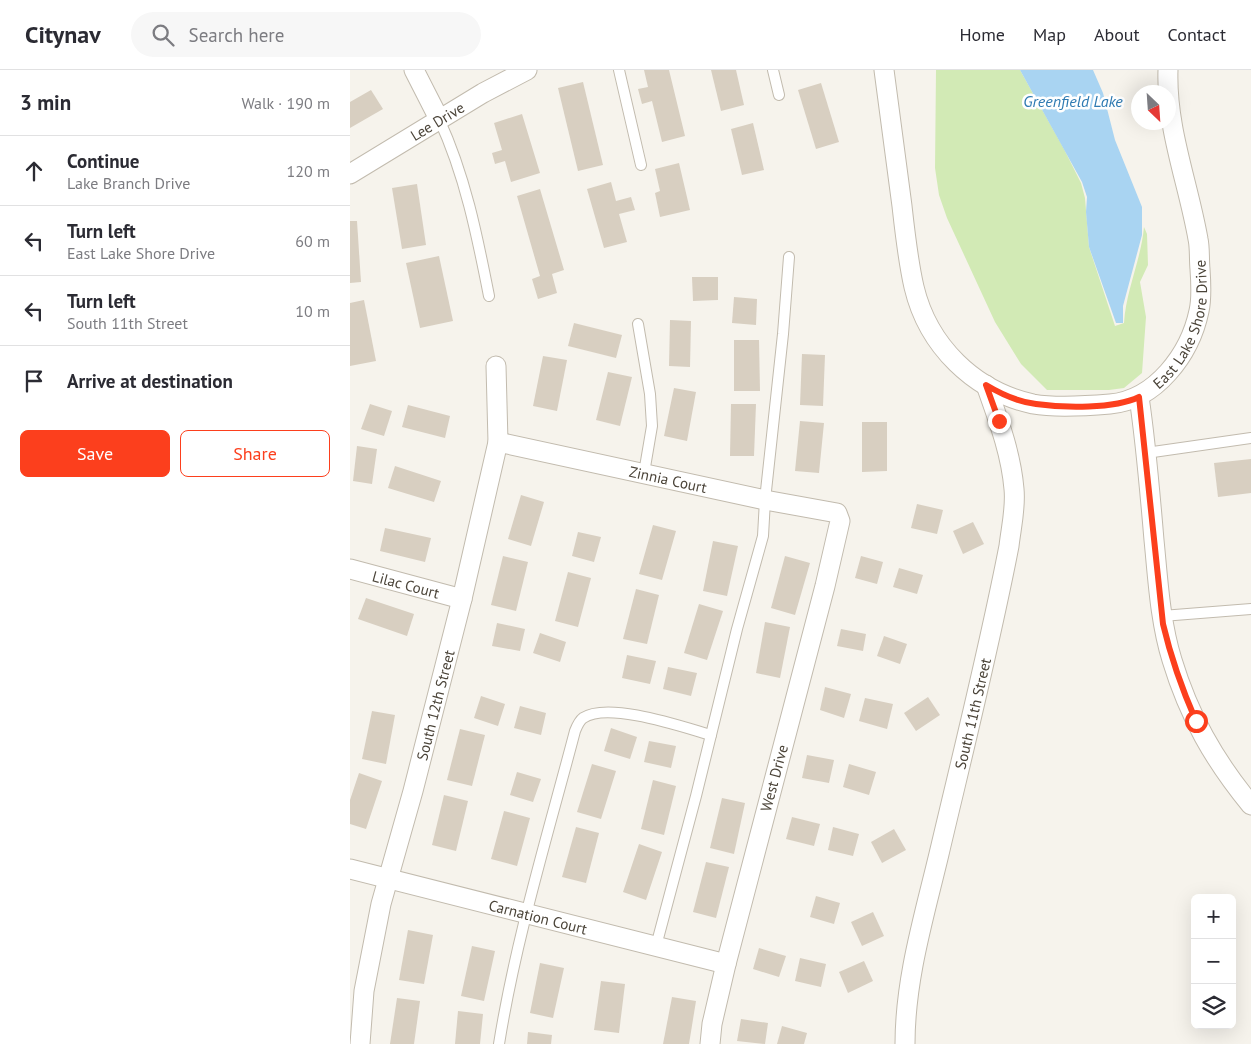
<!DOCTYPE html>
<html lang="en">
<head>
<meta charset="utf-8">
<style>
	body { margin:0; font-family:"PT Sans",sans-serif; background:#f7f7f7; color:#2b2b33 }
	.controls { position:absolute; right:15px; bottom:15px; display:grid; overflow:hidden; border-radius:8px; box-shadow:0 5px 20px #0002 }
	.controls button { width:45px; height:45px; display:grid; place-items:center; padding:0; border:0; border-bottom:1px solid #e1e1e2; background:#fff; color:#2b2b33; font:25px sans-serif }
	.compass { position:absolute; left:781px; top:15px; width:45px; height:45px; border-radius:50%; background:#fff; box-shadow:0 5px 20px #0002; rotate:155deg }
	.stop { position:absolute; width:15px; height:15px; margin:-11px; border:4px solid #fc3f1d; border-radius:50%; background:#fff }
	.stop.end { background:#fc3f1d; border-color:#fff; box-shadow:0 1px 5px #0008 }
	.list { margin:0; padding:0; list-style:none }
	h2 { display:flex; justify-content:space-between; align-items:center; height:65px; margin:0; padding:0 20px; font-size:21px }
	h2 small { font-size:16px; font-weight:400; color:#7c7c81 }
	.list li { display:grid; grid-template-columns:32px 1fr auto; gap:15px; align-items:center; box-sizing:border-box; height:70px; padding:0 20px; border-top:1px solid #e1e1e2 }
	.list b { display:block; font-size:19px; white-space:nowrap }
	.list p { margin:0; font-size:16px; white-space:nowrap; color:#7c7c81 }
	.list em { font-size:16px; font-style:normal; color:#7c7c81 }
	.actions { display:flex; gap:10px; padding:15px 20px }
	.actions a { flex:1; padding:11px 0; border:1px solid #fc3f1d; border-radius:8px; text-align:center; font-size:18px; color:#fc3f1d }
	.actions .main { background:#fc3f1d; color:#fff }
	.icon { flex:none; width:28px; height:28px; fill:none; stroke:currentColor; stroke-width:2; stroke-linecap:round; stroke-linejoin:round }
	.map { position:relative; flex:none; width:901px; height:974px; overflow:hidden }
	header { display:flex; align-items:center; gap:30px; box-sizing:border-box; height:70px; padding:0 25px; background:#fff; border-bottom:1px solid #e1e1e2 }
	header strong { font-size:24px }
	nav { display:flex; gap:28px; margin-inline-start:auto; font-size:18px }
	.search { width:350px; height:45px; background:#f7f7f7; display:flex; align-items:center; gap:12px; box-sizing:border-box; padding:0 18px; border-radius:28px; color:#7c7c81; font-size:19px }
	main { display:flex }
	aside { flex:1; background:#fff }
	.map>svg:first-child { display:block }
	.green { fill:#d2eab5 }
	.water { fill:#a9d4f2 }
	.building { fill:#d8cfc1 }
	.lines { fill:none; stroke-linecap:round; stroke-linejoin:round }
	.lane-casing { stroke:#c2bbae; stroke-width:12 }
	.street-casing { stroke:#c2bbae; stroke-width:21 }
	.lane { stroke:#fff; stroke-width:10 }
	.street { stroke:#fff; stroke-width:19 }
	.route { stroke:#fc3f1d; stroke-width:6 }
	.labels { text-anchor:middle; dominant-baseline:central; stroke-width:5; stroke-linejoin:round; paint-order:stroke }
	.street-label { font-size:15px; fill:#4b4439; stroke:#fff }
	.water-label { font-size:16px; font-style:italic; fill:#2e7ab2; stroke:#fff }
</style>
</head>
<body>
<header>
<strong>Citynav</strong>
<div class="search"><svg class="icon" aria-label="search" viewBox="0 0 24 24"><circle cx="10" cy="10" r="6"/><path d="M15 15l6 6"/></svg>Search here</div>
<nav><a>Home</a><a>Map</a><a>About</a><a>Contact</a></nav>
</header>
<main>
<aside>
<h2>3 min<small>Walk · 190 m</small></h2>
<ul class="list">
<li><svg class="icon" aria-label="ahead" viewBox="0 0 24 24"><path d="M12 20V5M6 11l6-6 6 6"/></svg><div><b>Continue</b><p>Lake Branch Drive</p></div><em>120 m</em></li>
<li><svg class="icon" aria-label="left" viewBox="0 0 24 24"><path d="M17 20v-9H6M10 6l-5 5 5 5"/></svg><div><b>Turn left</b><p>East Lake Shore Drive</p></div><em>60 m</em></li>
<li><svg class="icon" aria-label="left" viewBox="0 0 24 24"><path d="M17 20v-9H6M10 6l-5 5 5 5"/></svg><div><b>Turn left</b><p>South 11th Street</p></div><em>10 m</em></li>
<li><svg class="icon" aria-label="arrive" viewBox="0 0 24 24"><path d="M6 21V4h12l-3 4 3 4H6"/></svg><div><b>Arrive at destination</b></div></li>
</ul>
<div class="actions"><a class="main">Save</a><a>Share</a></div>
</aside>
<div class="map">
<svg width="901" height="974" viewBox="0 0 901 974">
	<rect width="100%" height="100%" fill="#f6f3ec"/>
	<path class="green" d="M586,0H670L714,79L731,113L735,128L739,177L765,256L774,253C776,220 791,190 794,157L797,164L798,195L790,212L796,247L792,303L774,318L759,320H697L671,294L645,252L597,148L589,125L585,98Z"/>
	<path class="water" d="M670,0H743L753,23L765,70L792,137V165L773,236V253H766L739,177L736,142L737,127L732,112Z"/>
	<g class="building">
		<path d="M294,0H319L335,66L312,72L302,31L292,34L288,19L298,17Z"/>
		<path d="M361,0H386L394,35L371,41Z"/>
		<path d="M233,12L253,95L228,101L208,18Z"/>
		<path d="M471,13L489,72L466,79L448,20Z"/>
		<path d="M21,20L33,39L0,58V32Z"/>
		<path d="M172,44L190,103L161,112L155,91L145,94L142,83L152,80L144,53Z"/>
		<path d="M403,53L414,100L392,105L381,59Z"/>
		<path d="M329,93L340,140L310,147L305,123L310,121L305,99Z"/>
		<path d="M261,112L266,131L281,127L285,140L269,144L277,172L254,178L237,119Z"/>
		<path d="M67,114L76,175L52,179L42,118Z"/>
		<path d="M190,119L214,200L202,204L207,223L188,229L182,209L190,206L167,126Z"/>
		<path d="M0,151H7L11,212L0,213Z"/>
		<path d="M89,186L103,251L70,258L56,193Z"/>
		<path d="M342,207H368V230L343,231Z"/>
		<path d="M384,227L407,229L406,255L382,253Z"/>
		<path d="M14,230L26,291L0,296V233Z"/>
		<path d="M320,250L341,251L340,297L319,296Z"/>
		<path d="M224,253L272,265L266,288L218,276Z"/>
		<path d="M384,270H409L410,321H384Z"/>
		<path d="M452,284L475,285L473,336L450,335Z"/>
		<path d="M193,286L217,290L207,341L183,336Z"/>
		<path d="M258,302L282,307L270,356L246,350Z"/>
		<path d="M324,318L346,322L337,371L314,366Z"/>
		<path d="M20,334L42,341L34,366L11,359Z"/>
		<path d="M381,334H406L404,386H380Z"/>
		<path d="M58,335L100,346L95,368L52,357Z"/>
		<path d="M450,351L474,353L469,403L445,401Z"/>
		<path d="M512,352H537V401L512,402Z"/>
		<path d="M7,376L27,379L22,414L3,411Z"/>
		<path d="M901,389V423L868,427L864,393Z"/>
		<path d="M45,396L91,411L84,432L38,418Z"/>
		<path d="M171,425L194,432L181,476L158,469Z"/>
		<path d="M567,434L593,440L587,464L561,458Z"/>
		<path d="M623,452L634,474L613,484L603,461Z"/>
		<path d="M303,455L326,461L312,510L289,504Z"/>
		<path d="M35,458L81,468L75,492L30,481Z"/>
		<path d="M228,462L251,467L244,492L222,486Z"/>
		<path d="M363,471L388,476L377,526L353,521Z"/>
		<path d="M153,486L178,492L166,541L141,535Z"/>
		<path d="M435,486L460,493L445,545L421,538Z"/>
		<path d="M511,486L533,492L527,514L505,508Z"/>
		<path d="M549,498L573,505L567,524L543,517Z"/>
		<path d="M218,502L241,508L228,557L205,551Z"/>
		<path d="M286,519L309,525L297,574L273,569Z"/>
		<path d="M16,528L64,544L57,566L8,549Z"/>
		<path d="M349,534L373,541L357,590L334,583Z"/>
		<path d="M415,552L440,557L430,608L406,603Z"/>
		<path d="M147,553L175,559L170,581L142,576Z"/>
		<path d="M491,559L516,564L513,581L487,576Z"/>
		<path d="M190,563L216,572L210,592L183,583Z"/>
		<path d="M534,566L557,574L550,594L527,586Z"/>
		<path d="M277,585L306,591L300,614L272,608Z"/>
		<path d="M318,597L347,603L341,626L313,619Z"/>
		<path d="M475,617L501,624L494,648L470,640Z"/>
		<path d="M131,626L155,634L148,656L124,648Z"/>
		<path d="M578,627L590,645L566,661L554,643Z"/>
		<path d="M515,628L543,634L537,659L509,651Z"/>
		<path d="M170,636L196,643L191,665L164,658Z"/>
		<path d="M22,641L45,645L36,694L12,689Z"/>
		<path d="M261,658L287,667L280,689L254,681Z"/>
		<path d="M110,659L135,665L122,716L97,710Z"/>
		<path d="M299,671L326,676L321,698L294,692Z"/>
		<path d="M457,685L484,690L479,713L452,708Z"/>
		<path d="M242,694L266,701L251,749L227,742Z"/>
		<path d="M499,694L526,702L519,725L493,717Z"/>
		<path d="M167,702L191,709L183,732L160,725Z"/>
		<path d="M9,703L32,711L16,759L0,754V730Z"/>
		<path d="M303,710L326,716L314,765L291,759Z"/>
		<path d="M94,725L118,731L106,781L82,775Z"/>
		<path d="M372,728L395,733L384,784L360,778Z"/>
		<path d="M154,741L180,748L167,796L141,789Z"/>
		<path d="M442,747L470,754L464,776L436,769Z"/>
		<path d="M226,757L249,763L236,813L212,807Z"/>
		<path d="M483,757L509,764L503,786L478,780Z"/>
		<path d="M544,759L556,780L532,793L521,772Z"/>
		<path d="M289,774L312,782L296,830L273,822Z"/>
		<path d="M356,792L379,797L366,848L343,842Z"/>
		<path d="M466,826L490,833L484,854L460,847Z"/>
		<path d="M523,842L534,866L512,876L501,852Z"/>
		<path d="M58,860L83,865L74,914L49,910Z"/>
		<path d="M122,876L145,881L134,931L111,926Z"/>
		<path d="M409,878L436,886L429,907L403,899Z"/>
		<path d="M450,888L476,894L471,917L445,911Z"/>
		<path d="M514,891L523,911L498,923L489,902Z"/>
		<path d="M190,893L214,898L203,948L180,943Z"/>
		<path d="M251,911L275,914L269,963L244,960Z"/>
		<path d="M322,927L346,931L339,974H313Z"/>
		<path d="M47,928L70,931L64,974H40Z"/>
		<path d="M108,941L133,944L130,974H105Z"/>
		<path d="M391,949L418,953L415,974L387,971Z"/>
		<path d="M432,956L457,963L454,974H427Z"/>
		<path d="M178,962L202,965L201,974H177Z"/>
	</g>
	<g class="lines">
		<g class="lane-casing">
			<g id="lane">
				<path d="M269,0L291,95"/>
				<path d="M423,0L429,25"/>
				<path d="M89,49C115,105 127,165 139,226"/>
				<path d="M288,254L300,324L302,356L294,403"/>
				<path d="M796,383L901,368"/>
				<path d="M812,546L901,539"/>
				<path d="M306,876L346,726L387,559L413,466L415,430L433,264L439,187"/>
				<path d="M149,974C166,868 198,764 225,661C227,656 229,651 233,648C258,631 333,657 361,665"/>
			</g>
		</g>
		<g class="street-casing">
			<g id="street">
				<path d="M64,0L89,49"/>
				<path id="s1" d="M534,0C540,45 546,91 552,136C555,163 558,191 564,217C578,276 624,321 683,334C706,338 736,336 760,334C806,330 840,284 849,241C852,228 851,213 850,199C849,189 850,178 848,169C838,112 816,58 818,0"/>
				<path id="s2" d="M0,104L133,23L177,0"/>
				<path d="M789,327C796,374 800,422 804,470C808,510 810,551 822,590C839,646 864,690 901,735"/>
				<path id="s3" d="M148,372L415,430L487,443L490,451L475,516L376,894L362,954L360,974"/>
				<path id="s4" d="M0,499L112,529"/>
				<path id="s5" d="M0,799L376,894"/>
				<path id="s6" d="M10,974L14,921L31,834L63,721L112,529L148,372L146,296"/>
				<path id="s7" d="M555,974C555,909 574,847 589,784C613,682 639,579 659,476C661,458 666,438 664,419C661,383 648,349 636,315"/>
			</g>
		</g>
		<use href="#lane" class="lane"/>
		<use href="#street" class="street"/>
	</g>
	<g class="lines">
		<path class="route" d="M649,351L636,315C651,324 669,332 686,334C714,338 764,339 789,327L813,554C821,588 832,619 846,651"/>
	</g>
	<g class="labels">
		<g class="street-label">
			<text stroke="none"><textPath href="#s2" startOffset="102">Lee Drive</textPath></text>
			<text stroke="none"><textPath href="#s1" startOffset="591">East Lake Shore Drive</textPath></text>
			<text stroke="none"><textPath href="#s3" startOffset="174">Zinnia Court</textPath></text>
			<text stroke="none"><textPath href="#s4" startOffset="58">Lilac Court</textPath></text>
			<text stroke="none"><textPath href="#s6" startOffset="348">South 12th Street</textPath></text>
			<text stroke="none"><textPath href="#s7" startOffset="338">South 11th Street</textPath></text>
			<text transform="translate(424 708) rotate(-75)">West Drive</text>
			<text stroke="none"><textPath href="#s5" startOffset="194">Carnation Court</textPath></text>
		</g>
		<g class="water-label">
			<text x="723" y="31">Greenfield Lake</text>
		</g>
	</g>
</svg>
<div class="controls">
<button>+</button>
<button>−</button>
<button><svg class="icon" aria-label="layers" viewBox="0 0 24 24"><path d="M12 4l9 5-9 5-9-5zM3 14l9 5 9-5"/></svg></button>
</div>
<svg class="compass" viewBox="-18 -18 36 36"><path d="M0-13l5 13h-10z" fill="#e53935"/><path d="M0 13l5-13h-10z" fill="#7c7c81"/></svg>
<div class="stop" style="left:846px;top:651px"></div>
<div class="stop end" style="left:649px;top:351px"></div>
</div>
</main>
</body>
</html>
